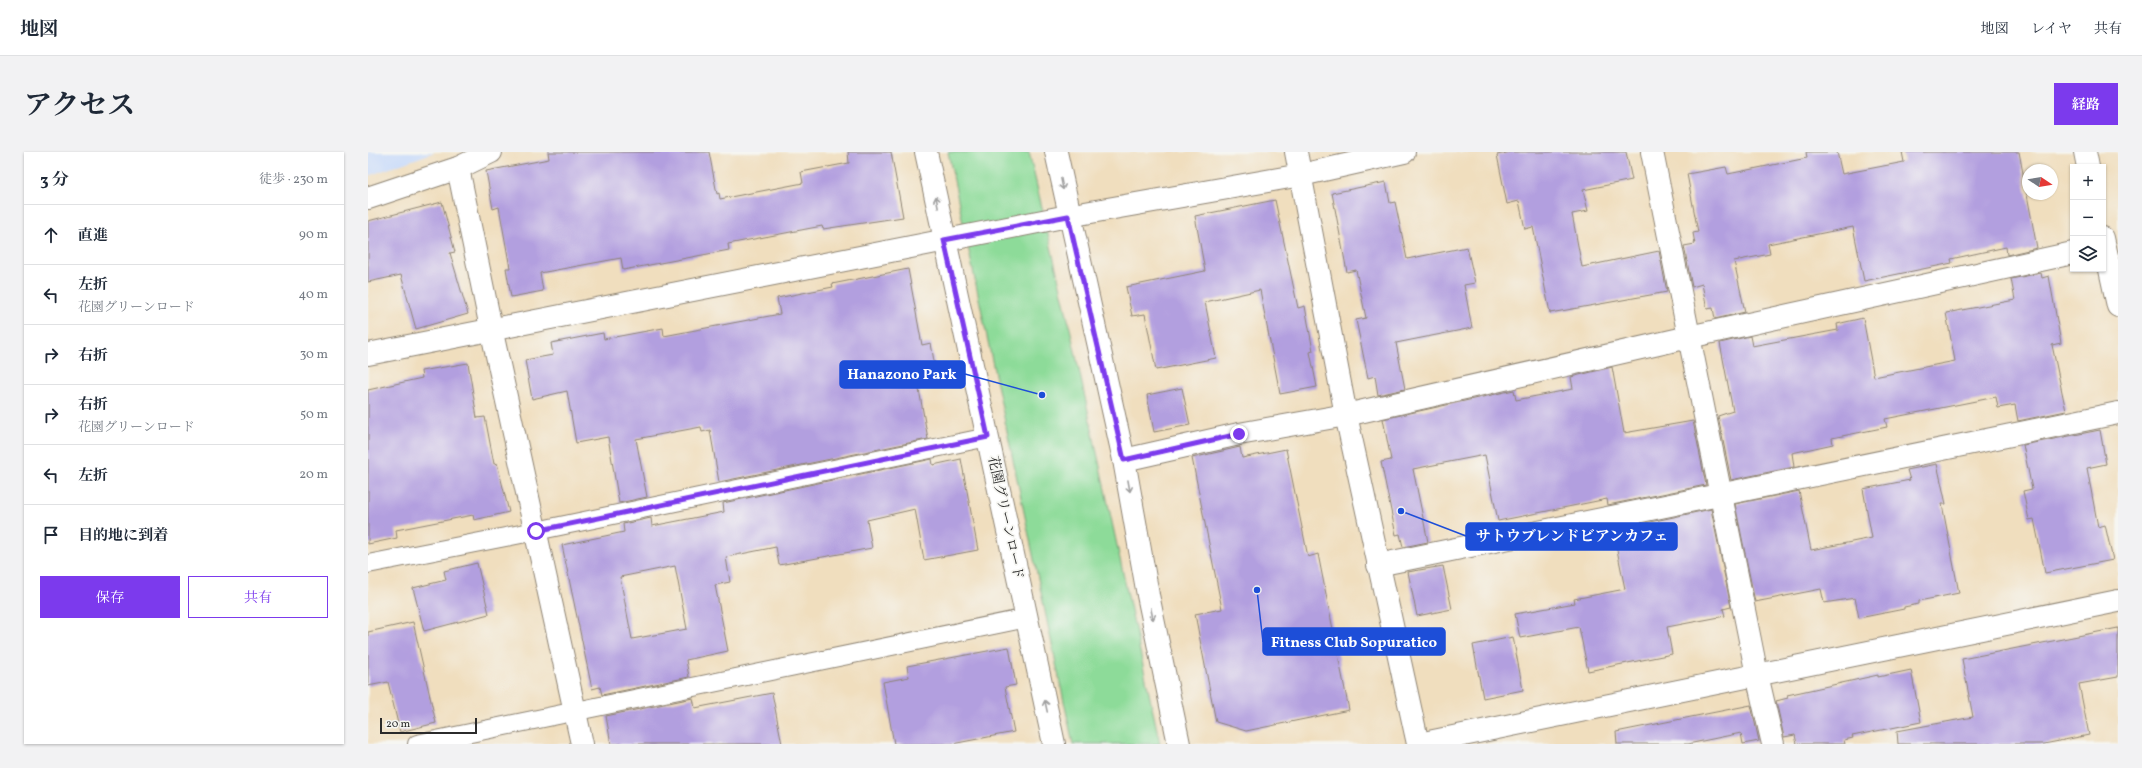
<!DOCTYPE html>
<html lang="ja">
<head>
<meta charset="utf-8">
<style>
	body { margin:0; font-family:Vollkorn,"Noto Serif JP",serif; background:#f2f2f3; color:#1f2937 }
	.controls { position:absolute; right:12px; top:12px; display:grid; overflow:hidden; border-radius:0px; box-shadow:0 1px 3px #0004 }
	.controls button { width:36px; height:36px; display:grid; place-items:center; padding:0; border:0; border-bottom:1px solid #e0e1e3; background:#fff; color:#1f2937; font:20px sans-serif }
	.compass { position:absolute; left:1654px; top:12px; width:36px; height:36px; border-radius:50%; background:#fff; box-shadow:0 1px 3px #0004; rotate:102deg }
	.scale { position:absolute; left:12px; bottom:10px; width:97px; box-sizing:border-box; padding-left:4px; border:2px solid #2b2b2b; border-top:0; font-size:11px; line-height:14px; white-space:nowrap; color:#2b2b2b; -webkit-text-stroke:3px #f6f6f2; paint-order:stroke }
	.stop { position:absolute; width:12px; height:12px; margin:-9px; border:3px solid #7c3aed; border-radius:50%; background:#fff }
	.stop.end { background:#7c3aed; border-color:#fff; box-shadow:0 1px 4px #0008 }
	.list { margin:0; padding:0; list-style:none }
	h2 { display:flex; justify-content:space-between; align-items:center; height:52px; margin:0; padding:0 16px; font-size:17px }
	h2 small { font-size:13px; font-weight:400; color:#747a83 }
	.list li { display:grid; grid-template-columns:26px 1fr auto; gap:12px; align-items:center; box-sizing:border-box; height:60px; padding:0 16px; border-top:1px solid #e0e1e3 }
	.list b { display:block; font-size:15px; white-space:nowrap }
	.list p { margin:0; font-size:13px; white-space:nowrap; color:#747a83 }
	.list em { font-size:13px; font-style:normal; color:#747a83 }
	.actions { display:flex; gap:8px; padding:12px 16px }
	.actions a { flex:1; padding:9px 0; border:1px solid #7c3aed; border-radius:0px; text-align:center; font-size:14px; color:#7c3aed }
	.actions .main { background:#7c3aed; color:#fff }
	.icon { flex:none; width:22px; height:22px; fill:none; stroke:currentColor; stroke-width:2; stroke-linecap:round; stroke-linejoin:round }
	.map { position:relative; flex:none; width:1750px; height:592px; overflow:hidden; border-radius:0px }
	header { display:flex; align-items:center; gap:24px; box-sizing:border-box; height:56px; padding:0 20px; background:#fff; border-bottom:1px solid #e0e1e3 }
	header strong { font-size:19px }
	nav { display:flex; gap:22px; margin-inline-start:auto; font-size:14px }
	.intro { display:flex; align-items:center; justify-content:space-between; box-sizing:border-box; height:96px; padding:0 24px }
	h1 { margin:0; font-size:28px }
	.button { padding:10px 18px; border-radius:0px; background:#7c3aed; color:#fff; font-size:14px; font-weight:700 }
	main { display:flex; gap:24px; padding:0 24px }
	aside { flex:1; background:#fff; border-radius:0px; box-shadow:0 1px 3px #0004 }
	.map>svg:first-child { display:block }
	.built { fill:#cadcf9 }
	.green { fill:#8ddb99; stroke:#5c8362 }
	.building { fill:#b29fdf; fill-rule:evenodd }
	.lines { fill:none; stroke-linecap:round; stroke-linejoin:round }
	.service-casing { stroke:#8e8474; stroke-width:20 }
	.minor-casing { stroke:#8e8474; stroke-width:24 }
	.tertiary-casing { stroke:#8e8474; stroke-width:24 }
	.service { stroke:#fff; stroke-width:18 }
	.minor { stroke:#fff; stroke-width:22 }
	.tertiary { stroke:#fff; stroke-width:22 }
	.oneway { stroke:#a0a0a0 }
	.route { stroke:#7c3aed; stroke-width:5 }
	.labels { text-anchor:middle; dominant-baseline:central; stroke-width:3.5; stroke-linejoin:round; paint-order:stroke }
	.street-label { font-size:14px; fill:#2b2b2b; stroke:#f6f6f2 }
	.leader { fill:none; stroke:#1d4ed8; stroke-width:1.5 }
	.callout-dot { fill:#1d4ed8; stroke:#f6f6f2; stroke-width:1.5 }
	.callout { fill:#1d4ed8; stroke:#1d4ed8; stroke-width:1.5 }
	.callout-label { font-size:15px; text-anchor:middle; font-weight:bold; fill:#fff }
</style>
</head>
<body>
<header>
<strong>地図</strong>
<nav><a>地図</a><a>レイヤ</a><a>共有</a></nav>
</header>
<div class="intro"><h1>アクセス</h1><a class="button">経路</a></div>
<main>
<aside>
<h2>3 分<small>徒歩 · 230 m</small></h2>
<ul class="list">
<li><svg class="icon" aria-label="ahead" viewBox="0 0 24 24"><path d="M12 20V5M6 11l6-6 6 6"/></svg><div><b>直進</b></div><em>90 m</em></li>
<li><svg class="icon" aria-label="left" viewBox="0 0 24 24"><path d="M17 20v-9H6M10 6l-5 5 5 5"/></svg><div><b>左折</b><p>花園グリーンロード</p></div><em>40 m</em></li>
<li><svg class="icon" aria-label="right" viewBox="0 0 24 24"><path d="M7 20v-9h11M14 6l5 5-5 5"/></svg><div><b>右折</b></div><em>30 m</em></li>
<li><svg class="icon" aria-label="right" viewBox="0 0 24 24"><path d="M7 20v-9h11M14 6l5 5-5 5"/></svg><div><b>右折</b><p>花園グリーンロード</p></div><em>50 m</em></li>
<li><svg class="icon" aria-label="left" viewBox="0 0 24 24"><path d="M17 20v-9H6M10 6l-5 5 5 5"/></svg><div><b>左折</b></div><em>20 m</em></li>
<li><svg class="icon" aria-label="arrive" viewBox="0 0 24 24"><path d="M6 21V4h12l-3 4 3 4H6"/></svg><div><b>目的地に到着</b></div></li>
</ul>
<div class="actions"><a class="main">保存</a><a>共有</a></div>
</aside>
<div class="map">
<svg width="1750" height="592" viewBox="0 0 1750 592">
	<rect width="100%" height="100%" fill="#f6f6f2"/>
	<filter id="ink" filterUnits="userSpaceOnUse"><feTurbulence type="fractalNoise" baseFrequency=".025" numOctaves="2"/><feDisplacementMap in="SourceGraphic" scale="8" xChannelSelector="R" yChannelSelector="G"/><feConvolveMatrix kernelMatrix="1 2 1 2 8 2 1 2 1" color-interpolation-filters="sRGB"/></filter>
	<filter id="wash" filterUnits="userSpaceOnUse"><feTurbulence type="fractalNoise" baseFrequency=".012" numOctaves="4" result="noise"/><feDisplacementMap in="SourceGraphic" scale="16" xChannelSelector="R" yChannelSelector="G"/><feGaussianBlur stdDeviation="0.9" result="paint"/><feColorMatrix in="noise" values="0 0 0 0 0 0 0 0 0 0 0 0 0 0 0 0 0 1.4 0 .05"/><feComposite in="paint" operator="in"/></filter>
	<g filter="url(#wash)">
		<rect width="100%" height="100%" fill="#f0debe"/>
		<path class="built" d="M0,0H67L0,24Z"/>
		<path class="green" d="M580,0H661L702,176L792,592H705Z"/>
		<g id="blocks">
			<g class="building">
				<path d="M180,0H341L349,42L351,41L352,47L435,31L433,20L481,11L480,0H523L535,65L455,77L454,74L360,92L361,98L255,118L253,106L172,121L175,139L143,145L138,116H142L131,55L125,57L118,19L181,7Z"/>
				<path d="M1143,0H1258L1264,28L1215,38L1220,59L1204,62L1214,115L1291,99L1299,140L1182,161L1165,75L1157,77L1151,49L1139,52L1129,3Z"/>
				<path d="M1438,0H1469L1474,22L1536,10L1534,0H1651L1669,96L1639,103L1638,95L1583,107L1584,111L1496,129L1485,75L1400,92L1402,102L1366,109L1377,160L1347,167L1345,156L1339,157L1334,132L1324,135L1316,94L1327,92L1325,81L1330,80L1319,22L1358,15L1360,22L1439,6Z"/>
				<path d="M1018,30L1022,51L1027,50L1039,107L1099,95L1107,131L1096,133L1104,176L1028,191L1037,237L1010,243L1007,224L1000,226L988,168L998,166L988,118L979,120L964,41Z"/>
				<path d="M907,48L930,156L937,154L945,199L942,200L949,235L912,242L892,138L837,150L848,206L788,218L777,162L764,164L758,135L837,119L827,64Z"/>
				<path d="M74,50L87,100L82,101L100,162L48,177L33,123L0,130V69Z"/>
				<path d="M540,117L554,193L563,191L569,228L550,232L560,287L351,330L342,278L334,280L333,275L268,287L279,345L251,351L240,285L208,291L199,239L164,247L157,208L185,203L183,191L235,181L236,187L295,176L296,184L412,162L409,146L465,135L464,132Z"/>
				<path d="M1673,121L1674,126L1681,124L1693,191L1684,193L1698,259L1650,269L1647,253L1630,256L1628,245L1517,267L1519,275L1464,286L1465,292L1424,301L1426,315L1363,328L1350,264L1365,259L1352,191L1382,184L1384,194L1470,178L1469,172L1495,166L1506,225L1587,209L1578,161L1647,148L1643,127Z"/>
				<path d="M100,211L109,266L117,265L126,312L129,311L141,360L106,368L105,363L28,378L29,386L0,392V238L54,226L53,219Z"/>
				<path d="M1244,215L1256,281L1325,269L1338,333L1240,353L1239,347L1130,369L1117,303L1045,317L1060,390L1035,395L1032,382L1028,383L1013,310L1023,308L1015,267L1146,238L1148,248L1205,237L1203,225Z"/>
				<path d="M814,236L822,273L786,280L779,243Z"/>
				<path d="M1732,278L1738,312L1719,316L1730,375L1737,373L1745,408L1677,421L1666,367L1661,368L1655,339L1664,337L1655,293Z"/>
				<path d="M872,295L874,306L918,297L940,405L950,402L981,558L878,579L848,570L827,462L854,457L824,306Z"/>
				<path d="M564,307L565,313L593,307L610,398L556,408L547,357L499,368L504,396L411,413L408,395L358,405L362,430L347,433L360,499L318,508L321,525L234,543L232,535L224,537L194,393L256,380L255,372L283,366L284,374L356,360L355,351ZM307,414L319,477L264,487L252,425Z"/>
				<path d="M1569,312L1578,352H1574L1591,441L1551,449V452L1536,455V457L1491,466L1487,446L1456,451L1453,437L1387,450L1367,352L1431,339L1443,398L1504,386L1495,337L1542,328L1539,318Z"/>
				<path d="M1343,357L1363,455L1355,457L1357,464L1299,475L1304,502L1220,519L1211,475L1152,486L1147,462L1207,451L1206,447L1257,437L1245,378Z"/>
				<path d="M109,411L121,462L56,479L45,436L78,428L76,419Z"/>
				<path d="M1075,414L1084,457L1049,464L1040,420Z"/>
				<path d="M45,470L68,571L32,580L20,530L0,534V480Z"/>
				<path d="M1750,476V525L1711,532L1721,583L1676,592H1530L1529,579L1605,565L1594,507Z"/>
				<path d="M1145,485L1155,538L1115,546L1105,493Z"/>
				<path d="M641,495L648,533L637,535L646,580L584,592H526L515,530L541,525L539,514Z"/>
				<path d="M1543,518L1553,570L1484,584L1485,586L1476,588L1477,592H1429L1427,583L1416,585L1408,549L1420,546L1419,543L1510,523V525Z"/>
				<path d="M404,541L414,592H243L238,564L325,546L327,556Z"/>
				<path d="M1383,553L1391,589L1375,592L1373,581L1320,592H1249L1248,580Z"/>
			</g>
		</g>
	</g>
	<g filter="url(#ink)">
		<use href="#blocks" fill-opacity="0" stroke="#8e8474" stroke-width="1"/>
		<g class="lines">
			<g class="service-casing">
				<g id="service">
					<path d="M0,412L168,379L620,285"/>
					<path d="M49,592L659,466"/>
				</g>
			</g>
			<g class="minor-casing">
				<g id="minor">
					<path d="M558,0L686,592"/>
					<path d="M688,0L756,308L780,443L811,592"/>
					<path d="M928,0L978,263L1050,592"/>
					<path d="M1284,0L1389,523L1405,592"/>
					<path d="M90,16L123,176L214,592"/>
					<path d="M0,46L90,16L123,0"/>
					<path d="M756,308L871,282L978,263L1321,185L1705,101"/>
					<path d="M1010,413L1750,261"/>
				</g>
			</g>
			<g class="tertiary-casing">
				<g id="tertiary">
					<path d="M1717,0L1720,15"/>
					<path d="M1735,86L1750,154"/>
					<path d="M0,202L700,64L933,23L1036,0"/>
					<path d="M1051,592L1750,449"/>
				</g>
			</g>
			<use href="#service" class="service"/>
			<use href="#minor" class="minor"/>
			<use href="#tertiary" class="tertiary"/>
		</g>
		<defs><path id="oneway-shaft" d="M-6 0H5M1.5-3L5.5 0L1.5 3" fill="none" stroke-width="1.6" stroke-linecap="round" stroke-linejoin="round"/></defs>
		<g class="oneway">
			<use href="#oneway-shaft" transform="translate(694 32) rotate(79)"/>
			<use href="#oneway-shaft" transform="translate(569 50) rotate(-101)"/>
			<use href="#oneway-shaft" transform="translate(761 334) rotate(80)"/>
			<use href="#oneway-shaft" transform="translate(784 462) rotate(78)"/>
			<use href="#oneway-shaft" transform="translate(678 554) rotate(-102)"/>
		</g>
	</g>
	<g class="lines" filter="url(#ink)">
		<path class="route" d="M168,379L620,285L576,88L700,64L756,308L871,282"/>
	</g>
	<g class="labels">
		<g class="street-label">
			<text transform="translate(637 366) rotate(78)">花園グリーンロード</text>
		</g>
	</g>
	<path class="leader" d="M674 243L597 222M1033 359L1098 384M889 438L895 490"/>
	<g class="callout-dot">
		<circle cx="674" cy="243" r="4"/>
		<circle cx="1033" cy="359" r="4"/>
		<circle cx="889" cy="438" r="4"/>
	</g>
	<g class="callout">
		<rect x="472" y="209" width="125" height="27" rx="4"/>
		<rect x="1098" y="371" width="211" height="27" rx="4"/>
		<rect x="895" y="476" width="182" height="27" rx="4"/>
	</g>
	<g class="callout-label">
		<text x="534" y="227">Hanazono Park</text>
		<text x="1204" y="389">サトウブレンドビアンカフェ</text>
		<text x="986" y="495">Fitness Club Sopuratico</text>
	</g>
</svg>
<div class="controls">
<button>+</button>
<button>−</button>
<button><svg class="icon" aria-label="layers" viewBox="0 0 24 24"><path d="M12 4l9 5-9 5-9-5zM3 14l9 5 9-5"/></svg></button>
</div>
<svg class="compass" viewBox="-18 -18 36 36"><path d="M0-13l5 13h-10z" fill="#e53935"/><path d="M0 13l5-13h-10z" fill="#747a83"/></svg>
<div class="scale">20 m</div>
<div class="stop" style="left:168px;top:379px"></div>
<div class="stop end" style="left:871px;top:282px"></div>
</div>
</main>
</body>
</html>
